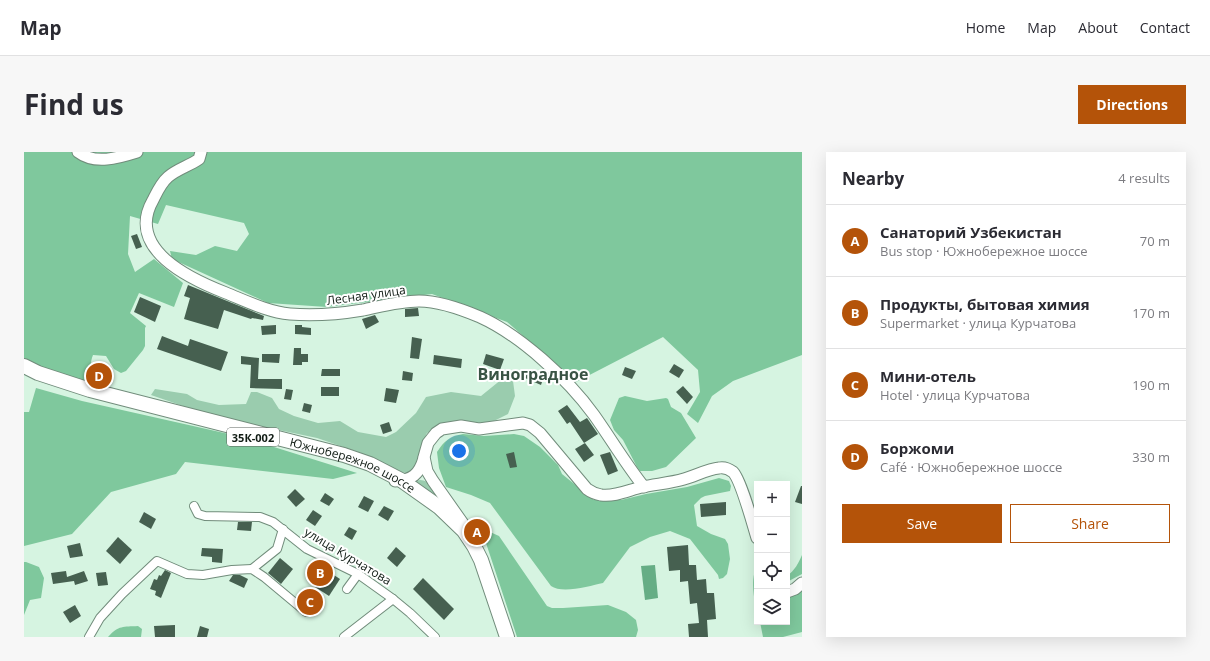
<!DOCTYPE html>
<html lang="en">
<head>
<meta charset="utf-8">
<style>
	body { margin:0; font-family:"Open Sans",sans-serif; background:#f7f7f7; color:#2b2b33 }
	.controls { position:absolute; right:12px; bottom:12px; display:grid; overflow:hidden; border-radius:0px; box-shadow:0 4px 16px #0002 }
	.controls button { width:36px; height:36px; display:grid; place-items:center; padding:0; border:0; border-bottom:1px solid #e1e1e2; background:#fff; color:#2b2b33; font:20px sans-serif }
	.you { position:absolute; left:435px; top:299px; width:14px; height:14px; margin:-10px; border:3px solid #fff; border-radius:50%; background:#1a73e8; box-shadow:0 0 0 6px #1a73e833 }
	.badge { display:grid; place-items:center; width:26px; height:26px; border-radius:50%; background:#b45309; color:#fff; font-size:13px; font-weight:700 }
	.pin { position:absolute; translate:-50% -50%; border:2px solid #fff; box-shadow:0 1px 4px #0006 }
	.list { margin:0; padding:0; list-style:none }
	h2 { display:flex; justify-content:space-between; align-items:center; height:52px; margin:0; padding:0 16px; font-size:17px }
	h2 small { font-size:13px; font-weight:400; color:#7c7c81 }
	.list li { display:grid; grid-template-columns:26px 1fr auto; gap:12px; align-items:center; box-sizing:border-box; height:72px; padding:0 16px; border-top:1px solid #e1e1e2 }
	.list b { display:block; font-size:15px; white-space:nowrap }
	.list p { margin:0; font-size:13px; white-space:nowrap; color:#7c7c81 }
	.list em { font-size:13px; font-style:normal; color:#7c7c81 }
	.actions { display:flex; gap:8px; padding:12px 16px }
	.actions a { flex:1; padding:9px 0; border:1px solid #b45309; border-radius:0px; text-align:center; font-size:14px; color:#b45309 }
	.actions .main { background:#b45309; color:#fff }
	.icon { flex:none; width:22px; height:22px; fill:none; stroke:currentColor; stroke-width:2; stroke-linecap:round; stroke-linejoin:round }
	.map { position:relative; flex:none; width:778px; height:485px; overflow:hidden; border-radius:0px }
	header { display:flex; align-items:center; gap:24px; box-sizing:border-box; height:56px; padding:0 20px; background:#fff; border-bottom:1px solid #e1e1e2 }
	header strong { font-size:19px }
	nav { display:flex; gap:22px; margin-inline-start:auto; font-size:14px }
	.intro { display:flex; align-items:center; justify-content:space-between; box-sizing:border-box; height:96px; padding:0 24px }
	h1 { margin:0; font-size:28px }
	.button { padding:10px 18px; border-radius:0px; background:#b45309; color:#fff; font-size:14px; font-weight:700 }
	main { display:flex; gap:24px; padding:0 24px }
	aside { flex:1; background:#fff; border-radius:0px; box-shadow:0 4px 16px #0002 }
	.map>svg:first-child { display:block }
	.green { fill:#9accae }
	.forest { fill:#7fc89d }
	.water { fill:#66ad85 }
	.building { fill:#466050 }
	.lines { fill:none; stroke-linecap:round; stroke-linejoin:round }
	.street-casing { stroke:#718c7b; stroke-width:10 }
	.secondary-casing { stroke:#718c7b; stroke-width:13 }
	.highway-casing { stroke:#718c7b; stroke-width:16 }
	.street { stroke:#fff; stroke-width:8 }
	.secondary { stroke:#fff; stroke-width:11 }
	.highway { stroke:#fff; stroke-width:14 }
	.labels { text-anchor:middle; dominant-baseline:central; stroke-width:4; stroke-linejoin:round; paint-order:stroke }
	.shield { fill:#fff; stroke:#58605b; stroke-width:1 }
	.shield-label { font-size:11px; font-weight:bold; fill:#111c15 }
	.street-label { font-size:12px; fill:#111c15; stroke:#fff }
	.district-label { font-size:16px; font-weight:bold; fill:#395344; stroke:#fff }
</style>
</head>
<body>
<header>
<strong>Map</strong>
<nav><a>Home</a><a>Map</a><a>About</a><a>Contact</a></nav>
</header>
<div class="intro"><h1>Find us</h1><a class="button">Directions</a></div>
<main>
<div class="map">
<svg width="778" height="485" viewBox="0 0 778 485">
	<rect width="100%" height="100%" fill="#d6f4e1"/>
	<g class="green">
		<path d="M478,227L489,229L491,244L484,262L466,271L446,270L419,273L403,281L397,293L396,306L391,317L384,320L377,321L355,312L337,301L293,286L188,264L127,243L131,237L163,242L173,248L195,253L222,252L227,240H233L248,246L255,257L270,264L294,271L316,269L334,280L362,285L372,280L392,261L402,245L427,240L457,244Z"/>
		<path d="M396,328C406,328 410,339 415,347L390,330Z"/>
	</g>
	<g class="forest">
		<path d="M0,0H778V203L709,229L688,244L674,271L663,262L676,240L674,218L639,185L552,230L483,170L408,142L303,155L244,151L148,107L146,99L172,103L191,94L213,99L225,82L220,71L142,53L134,72L106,64L104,102L111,120L130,107L159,131L150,155L115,141L106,161L122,174L121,176V194L119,198L102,219L97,221L90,217L82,204L69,203C64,215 71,220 61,233L0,209Z"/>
		<path d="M12,236L58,249L218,285L333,321L309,327L161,310L152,322L87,340L48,382L0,394V260H5Z"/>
		<path d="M601,244L623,249L642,246L644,247L647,255L657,261L672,286L642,315L628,319H616L613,315L599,288L590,278L586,268L595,246Z"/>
		<path d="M439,282L460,284L490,282L500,284L516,295L534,313L538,322L570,348H597L622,342L663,335L695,326L705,329L707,334L706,339L681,344L677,346L670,353L673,374L687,382L701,387L704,392L706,407L703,422L699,426L695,427L694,423L666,387L646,379L626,385L606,395L579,431C566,434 538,442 527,434L466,351L447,343L422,335L415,316L413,300C420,289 426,284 439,282Z"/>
		<path d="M466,380L475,384L523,454L528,456H539L584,453L602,460L612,468L614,478L612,485H493L462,391L461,381Z"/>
		<path d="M778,403V422L763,430V424C771,418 774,412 778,403Z"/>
		<path d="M0,410H2L15,415L20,426L17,446L6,448L0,463Z"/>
		<path d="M733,416V459C730,449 726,424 733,416Z"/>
		<path d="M778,437V480L759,485H739L736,470H763V446L770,443Z"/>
		<path d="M114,474L118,477L117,485H84C95,473 99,475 114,474Z"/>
	</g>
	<path class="water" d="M631,413L634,446L621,448L617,414Z"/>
	<g class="building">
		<path d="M113,82L118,95L112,97L107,84Z"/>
		<path d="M164,133L240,164L239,168L228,166L227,167L200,158L194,177L160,167L166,146L160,144Z"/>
		<path d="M116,145L137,154L131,170L110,160Z"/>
		<path d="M394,156L395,164L381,165V157Z"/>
		<path d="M351,163L355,170L342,177L338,167Z"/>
		<path d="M252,173V182L238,183L237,174Z"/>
		<path d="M271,173H278V175L287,176V183L271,182Z"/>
		<path d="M138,184L164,194L166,187L204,200L197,219L133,197Z"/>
		<path d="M388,185L398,187L395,207L386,206Z"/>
		<path d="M270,196H277V202H284V210H278V213H269Z"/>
		<path d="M238,202H256L255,211L238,210Z"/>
		<path d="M462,202L480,207L476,218L459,212Z"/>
		<path d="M410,203L438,207L437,216L409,212Z"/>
		<path d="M217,204L235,206L234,227H258V237L226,236L227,213L217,212Z"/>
		<path d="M650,212L660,218L655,226L645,220Z"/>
		<path d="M601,215L612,219L608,227L598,223Z"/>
		<path d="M298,217H316V224H297Z"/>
		<path d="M505,217L520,224L517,233L501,226Z"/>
		<path d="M379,219L389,221L388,229L378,228Z"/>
		<path d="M659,234L669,245L663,252L652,240Z"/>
		<rect x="297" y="235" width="18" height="9"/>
		<path d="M362,236L375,238L372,251L360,249Z"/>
		<path d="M262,237L269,238L267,248L260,247Z"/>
		<path d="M280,251L288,253L286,261L278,259Z"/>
		<path d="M543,253L556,270L563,266L574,282L560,291L546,270L543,272L534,259Z"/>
		<path d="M365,270L368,279L359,282L356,273Z"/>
		<path d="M561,291L570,303L560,310L551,297Z"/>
		<path d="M490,300L493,315L486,316L482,302Z"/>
		<path d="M586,300L594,319L584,323L576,303Z"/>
		<path d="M777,334H778V352L771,350Z"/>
		<path d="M271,337L281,347L272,355L263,345Z"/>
		<path d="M301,341L310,347L305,354L296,349Z"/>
		<path d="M340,344L350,349L344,360L334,355Z"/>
		<path d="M702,350V363L677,365L676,352Z"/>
		<path d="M360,354L370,359L364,369L354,363Z"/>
		<path d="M289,358L298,364L291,374L282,368Z"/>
		<path d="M120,360L132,367L127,377L115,370Z"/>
		<path d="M214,370H228L227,379L213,378Z"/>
		<path d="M325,375L333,379L328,388L320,383Z"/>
		<path d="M94,385L108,398L96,412L82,399Z"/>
		<path d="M56,391L59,404L46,406L43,394Z"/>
		<path d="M664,393L665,413H672L673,428L682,427L683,441H690L692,467L683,468L684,485H665L664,472L675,471L673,451L666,452L664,429L656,430V418L645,419L643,395Z"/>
		<path d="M372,395L382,404L373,415L363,406Z"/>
		<path d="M178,396L199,397L198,411L188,410V405L177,404Z"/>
		<path d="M256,406L269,417L257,432L244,421Z"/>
		<path d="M299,416L316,427L305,444L288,433Z"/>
		<path d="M141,418L147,421L137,446L131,443L132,439L126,437L130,427L133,428L135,423L137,424Z"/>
		<path d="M42,419L43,425L60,419L64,429L51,433L50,429L29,432L27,421Z"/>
		<path d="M82,420L84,433L74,434L72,421Z"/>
		<path d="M209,423H216L224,427L220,436L205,429Z"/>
		<path d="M399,426L430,457L420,468L389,437Z"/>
		<path d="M51,453L57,464L46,471L39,460Z"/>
		<path d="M151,473V485H131L130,474Z"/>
		<path d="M176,474L185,477L183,485H173Z"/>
	</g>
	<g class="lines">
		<g class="street-casing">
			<g id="street">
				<path d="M170,354L174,362L181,364L236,365L249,370L283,397L334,422L369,447L386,461L411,485"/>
				<path d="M228,417L253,397L259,377"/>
				<path d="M323,437L334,422"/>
				<path d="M65,485L76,466L98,442L133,409L163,422L179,423L208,418L228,417L240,425L282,460"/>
				<path d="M320,485L369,447"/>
			</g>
		</g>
		<g class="secondary-casing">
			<g id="secondary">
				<path d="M54,0C71,13 94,6 113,0"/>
				<path d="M177,0L175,7C165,14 153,17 144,25C137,31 133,40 129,48C101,97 166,127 202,141C222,149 244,160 266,162C290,164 315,162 339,158C358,154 376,149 395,149C415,149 437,157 456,165C496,183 544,227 570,263C587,287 601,311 620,335"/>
				<path d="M371,329C388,328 395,323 400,306"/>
				<path d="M440,373L409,329L403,319L400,305L404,291L412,281L418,277L437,274L455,277L499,271L506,273L516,281L563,337C567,340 572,342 577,343C591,345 605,338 618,335C632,332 647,331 660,327C671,324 684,317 695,316C700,315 705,317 709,320C717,328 729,373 733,386"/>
				<path d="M763,440L771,437L778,431"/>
			</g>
		</g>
		<g class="highway-casing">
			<g id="highway">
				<path id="s1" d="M0,214L14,221L66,238L320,303L346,312L377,328L415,355L440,379L450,394L457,408L483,485"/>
			</g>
		</g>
		<use href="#street" class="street"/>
		<use href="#secondary" class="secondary"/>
		<use href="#highway" class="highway"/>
	</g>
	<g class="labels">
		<rect class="shield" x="203" y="276" width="52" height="18" rx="3"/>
		<g class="shield-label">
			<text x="229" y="285">35К-002</text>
		</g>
		<g class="street-label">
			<text transform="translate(342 143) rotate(-8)">Лесная улица</text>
			<text stroke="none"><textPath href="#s1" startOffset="344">Южнобережное шоссе</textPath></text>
			<text transform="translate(324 404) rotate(31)">улица Курчатова</text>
		</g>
		<g class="district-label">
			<text x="509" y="222">Виноградное</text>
		</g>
	</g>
</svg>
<div class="controls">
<button>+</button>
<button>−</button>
<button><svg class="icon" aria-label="locate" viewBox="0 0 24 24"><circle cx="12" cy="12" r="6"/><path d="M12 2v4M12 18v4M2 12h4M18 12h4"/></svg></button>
<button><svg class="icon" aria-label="layers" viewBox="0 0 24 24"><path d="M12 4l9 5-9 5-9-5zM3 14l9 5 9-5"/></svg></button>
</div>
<div class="you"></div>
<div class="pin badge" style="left:453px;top:380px">A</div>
<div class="pin badge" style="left:296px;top:421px">B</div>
<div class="pin badge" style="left:286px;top:450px">C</div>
<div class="pin badge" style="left:75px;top:224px">D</div>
</div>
<aside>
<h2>Nearby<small>4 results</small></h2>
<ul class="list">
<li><span class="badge">A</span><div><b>Санаторий Узбекистан</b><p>Bus stop · Южнобережное шоссе</p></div><em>70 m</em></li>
<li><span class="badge">B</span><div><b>Продукты, бытовая химия</b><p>Supermarket · улица Курчатова</p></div><em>170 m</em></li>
<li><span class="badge">C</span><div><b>Мини-отель</b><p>Hotel · улица Курчатова</p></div><em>190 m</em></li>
<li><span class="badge">D</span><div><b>Боржоми</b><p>Café · Южнобережное шоссе</p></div><em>330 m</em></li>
</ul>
<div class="actions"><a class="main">Save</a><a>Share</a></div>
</aside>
</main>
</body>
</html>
